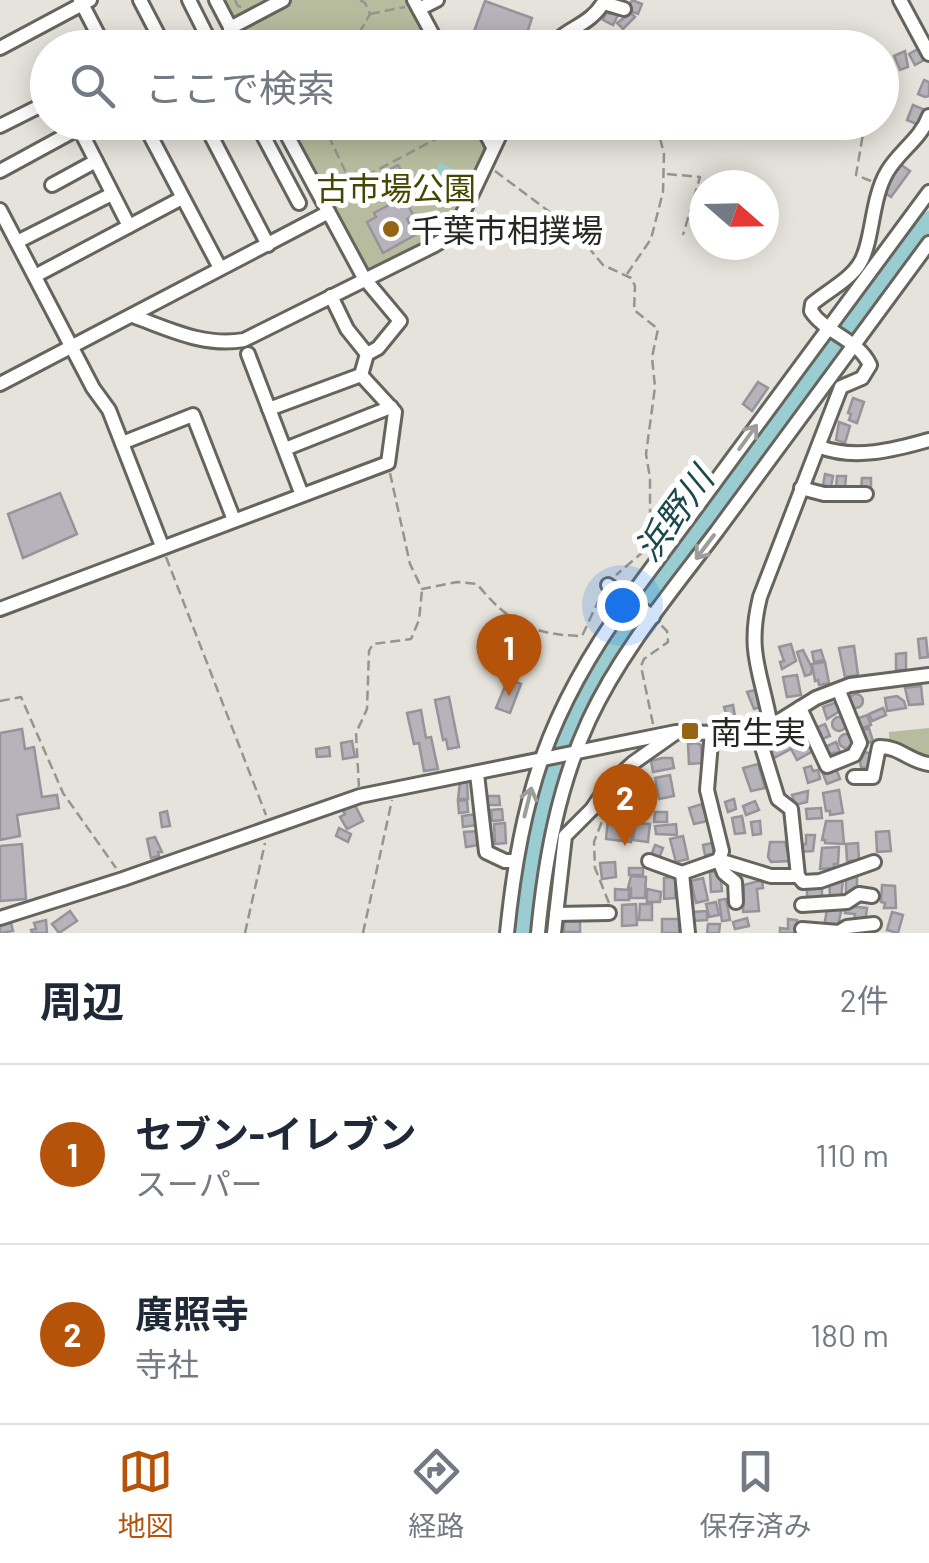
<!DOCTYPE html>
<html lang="ja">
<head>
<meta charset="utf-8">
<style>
	body { margin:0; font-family:Barlow,"Noto Sans JP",sans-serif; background:#f2f2f3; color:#1f2937 }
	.compass { position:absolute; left:689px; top:170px; width:90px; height:90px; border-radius:50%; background:#fff; box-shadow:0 5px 25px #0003; rotate:110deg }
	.you { position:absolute; left:622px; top:605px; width:35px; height:35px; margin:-25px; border:8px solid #fff; border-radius:50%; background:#1a73e8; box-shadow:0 0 0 15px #1a73e833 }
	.badge { display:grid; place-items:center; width:65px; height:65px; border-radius:50%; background:#b45309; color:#fff; font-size:32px; font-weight:700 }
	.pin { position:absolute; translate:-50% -82px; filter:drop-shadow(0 2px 5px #0008) }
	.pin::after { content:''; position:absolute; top:52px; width:35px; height:30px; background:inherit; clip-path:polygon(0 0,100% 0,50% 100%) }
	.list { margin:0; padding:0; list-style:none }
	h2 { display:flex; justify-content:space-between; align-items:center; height:130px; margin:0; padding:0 40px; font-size:42px }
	h2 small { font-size:32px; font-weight:400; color:#747a83 }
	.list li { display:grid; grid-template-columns:65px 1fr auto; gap:30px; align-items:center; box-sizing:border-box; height:180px; padding:0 40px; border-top:2px solid #e0e1e3 }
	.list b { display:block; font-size:38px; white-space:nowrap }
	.list p { margin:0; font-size:32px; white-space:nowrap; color:#747a83 }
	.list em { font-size:32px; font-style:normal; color:#747a83 }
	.icon { flex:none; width:55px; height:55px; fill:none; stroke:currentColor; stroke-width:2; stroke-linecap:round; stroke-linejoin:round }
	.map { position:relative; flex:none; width:929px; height:933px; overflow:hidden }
	.search { position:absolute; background:#fff; box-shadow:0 5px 25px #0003; left:30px; right:30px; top:30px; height:110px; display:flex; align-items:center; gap:25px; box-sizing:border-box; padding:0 35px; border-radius:55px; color:#747a83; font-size:38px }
	.sheet { height:490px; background:#fff }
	nav { display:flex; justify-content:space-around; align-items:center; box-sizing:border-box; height:140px; border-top:2px solid #e0e1e3; background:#fff; font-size:28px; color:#747a83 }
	nav a { display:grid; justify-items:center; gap:5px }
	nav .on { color:#b45309 }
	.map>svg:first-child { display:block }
	.green { fill:#b8bc9e }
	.water { fill:#99cdd1 }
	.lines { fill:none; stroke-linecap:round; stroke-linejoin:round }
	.river { stroke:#99cdd1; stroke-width:18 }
	.building { fill:#b6b3ba; stroke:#96939a; stroke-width:2.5 }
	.minor-casing { stroke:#65645d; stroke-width:18 }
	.path { stroke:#95948e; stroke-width:2.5; stroke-dasharray:10 5; stroke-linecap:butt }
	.minor { stroke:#fff; stroke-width:12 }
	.oneway { stroke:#9d9d9c }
	.poi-dot { fill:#946514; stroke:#fff; stroke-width:4 }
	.labels { text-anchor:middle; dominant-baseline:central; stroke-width:10; stroke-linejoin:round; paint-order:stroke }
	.park-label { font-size:32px; fill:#434701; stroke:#fff }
	.poi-label { font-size:32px; fill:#262623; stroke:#fff; text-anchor:start }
	.water-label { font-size:35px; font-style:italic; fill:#19494c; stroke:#fff }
</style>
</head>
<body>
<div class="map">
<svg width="929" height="933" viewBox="0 0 929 933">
	<rect width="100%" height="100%" fill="#e5e3db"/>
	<g class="green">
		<path d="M221,0H276L234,23Z"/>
		<path d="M292,0H408L433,47H249L238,28Z"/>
		<path d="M289,123H473L487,149L450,230L369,273Z"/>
		<path d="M929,728V764L889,741V732Z"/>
	</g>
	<path class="water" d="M440,163L460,172L445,203L426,194Z"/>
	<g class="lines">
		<path class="river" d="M523,933C532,842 547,755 593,675C605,655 619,636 632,617L929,220"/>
	</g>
	<g class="building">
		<path d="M632,0L642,4L638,14L628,10Z"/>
		<path d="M485,1L532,18L522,48H468Z"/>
		<path d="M606,13L618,15L613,25L603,20Z"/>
		<path d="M631,13L635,17L623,29L617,23Z"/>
		<path d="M918,49L924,60L915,65L909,54Z"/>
		<path d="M905,51L908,67L900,70L894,56Z"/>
		<path d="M924,80L929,82V96L925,97L918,94Z"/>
		<path d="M913,105L925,110L919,125L907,120Z"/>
		<path d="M900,164L910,171L891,197L881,190Z"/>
		<path d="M398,165L417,200L413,202L405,194L408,192L404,184L391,191L389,187L380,192L375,182L384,178L382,174Z"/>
		<path d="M404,197L413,215L407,219L415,235L383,253L367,222L376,217L374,213Z"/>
		<path d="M424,218L434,237L430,239L420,221Z"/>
		<path d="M758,382L768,388L752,411L743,404Z"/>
		<path d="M853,398L864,402L857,423L849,420L851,414L848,413Z"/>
		<path d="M839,422L850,426L845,443L836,440Z"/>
		<path d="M825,474L833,476L831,487L823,485Z"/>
		<path d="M837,476H846L845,488L836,487Z"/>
		<path d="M862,478H871V489H861Z"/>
		<path d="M60,493L77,534L23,558L8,514Z"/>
		<path d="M926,638L928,657L920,658L918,639Z"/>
		<path d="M791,644L796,661L782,669L780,662L784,661L779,647Z"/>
		<path d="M854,646L858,675L845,677L839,648Z"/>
		<path d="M803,650L812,668L811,674L805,676L797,652Z"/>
		<path d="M821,650L824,660L814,662L812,652Z"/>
		<path d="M906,653V670H896V654Z"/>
		<path d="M825,662L829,683L819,685L818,680L815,681L812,664Z"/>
		<path d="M797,675L801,695L787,697L783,677Z"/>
		<path d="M508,679L521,684L510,713L496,708Z"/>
		<path d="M921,686L923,704L909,705L905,688Z"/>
		<path d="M760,689L764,706L754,709L747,692Z"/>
		<circle cx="856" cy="701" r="7"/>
		<path d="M897,696L904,701L906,708L887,711L885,698Z"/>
		<path d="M449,697L459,747L448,749L446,739L443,740L435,700Z"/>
		<path d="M837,702L840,711L827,719L823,707Z"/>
		<path d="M733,705L736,722L729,723L724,707Z"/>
		<path d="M883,708L886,715L872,721L869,714Z"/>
		<path d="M421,710L426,738L431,737L438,769L424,771L419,743L414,744L407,713Z"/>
		<path d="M867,715L871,725L860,729L856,719Z"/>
		<circle cx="839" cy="724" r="7"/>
		<path d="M825,724L830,736L822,739L815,728Z"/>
		<path d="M799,726L813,751L797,760L791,749L774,758L766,743Z"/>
		<path d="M869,728L873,741L865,744L861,731Z"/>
		<path d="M22,729L25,749L34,747L42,797L57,795L59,808L17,815L20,836L0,840V733Z"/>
		<circle cx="846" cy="741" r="7"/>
		<path d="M352,741L355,757L343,759L341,743Z"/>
		<path d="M836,742L840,752L828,754L825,747Z"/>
		<path d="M696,743L701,745L702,763L689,764L688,744Z"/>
		<path d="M329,747L330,756L317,757L316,749Z"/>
		<path d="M865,752L872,754L868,769L861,767L860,762Z"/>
		<path d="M662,758H672L674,768L653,772L651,761Z"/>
		<path d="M758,764L765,788L751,791L743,768Z"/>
		<path d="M811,766L813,771L818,770L820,779L808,783L804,768Z"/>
		<path d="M833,770L837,771L840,779L827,784L823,774Z"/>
		<path d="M670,775L674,796L659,799L655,778Z"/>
		<path d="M633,778H641L642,818H627L626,786H633Z"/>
		<path d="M460,782H467L468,799H458Z"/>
		<path d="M839,790L843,813L830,815V811H826L823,793Z"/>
		<path d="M808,791L807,802L795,805L792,795Z"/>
		<path d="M485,796H499L500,805H485Z"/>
		<path d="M734,799L736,809L728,812L725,802Z"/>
		<path d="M467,800L468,812L459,813L458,801Z"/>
		<path d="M755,801L759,810L746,815L743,806Z"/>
		<path d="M702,804L707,821L694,824L689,808Z"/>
		<path d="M355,805L363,821L347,829L340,817L345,814L343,811Z"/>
		<path d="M821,808L822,818L807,819L806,809Z"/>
		<path d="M502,809L503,820L492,821L491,810Z"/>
		<path d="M167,811L170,826L162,827L160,813Z"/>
		<path d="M655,812H667V822H654Z"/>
		<path d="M476,814L477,825L463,827L462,816Z"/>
		<path d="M742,816L745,833L735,834L732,818Z"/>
		<path d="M608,819L634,822L631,842L606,839Z"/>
		<path d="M760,821L761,834L753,835L751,822Z"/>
		<path d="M826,821H842L844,844L825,843V840H822Z"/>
		<path d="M505,823L506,843L495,844L494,824Z"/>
		<path d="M635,823L650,824L648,842L633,840Z"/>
		<path d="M676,824L677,835L656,834L655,826Z"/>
		<path d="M339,828L351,834L348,842L336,836Z"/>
		<path d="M477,831L479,845L466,847L464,832Z"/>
		<path d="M889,831L891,851L877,852L876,832Z"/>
		<path d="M806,835H815L813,851L798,852V845L806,844Z"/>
		<path d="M683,836L688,859L676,862L670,839Z"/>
		<path d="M155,837L162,852H158L159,856L151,858L147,839Z"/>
		<path d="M770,842H785L790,861L771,862L768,857Z"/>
		<path d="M712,843L714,854L705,855L703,845Z"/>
		<path d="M858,843L859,860L847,861L846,844Z"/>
		<path d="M22,844L26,899L0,901V846Z"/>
		<path d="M655,845L663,848L658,861L650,858Z"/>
		<path d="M839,847L838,864H834V868L820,869L822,848Z"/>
		<path d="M615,862L616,877L602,879L600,863Z"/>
		<rect x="629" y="868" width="14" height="7"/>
		<path d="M720,871L722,891L711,892L710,872Z"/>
		<path d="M631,876L646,877L645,898H631V888H628Z"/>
		<path d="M676,876L675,898L664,899V878Z"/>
		<rect x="846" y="876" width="11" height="17"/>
		<path d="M703,878L708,900L696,903L691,881Z"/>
		<path d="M829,879H843L841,899L830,896Z"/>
		<path d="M762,880L763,888L757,889L759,911L743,912L744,885Z"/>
		<path d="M882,885L895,886L896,908H884L885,903L881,902Z"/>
		<rect x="807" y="886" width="15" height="13"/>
		<path d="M615,889L629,890V900H615Z"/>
		<path d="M647,889L661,892L660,902H647Z"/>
		<path d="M726,899L730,920L722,921L719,900Z"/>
		<path d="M716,902L719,915L709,917L706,904Z"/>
		<path d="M636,904L637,925L622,926V905Z"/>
		<path d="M640,904H652V920H639Z"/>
		<path d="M834,906L842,908L837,929L824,927L827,909L834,910Z"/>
		<path d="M845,906L867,908L865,924L854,923L855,914L845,913Z"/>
		<path d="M70,911L77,921L59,933L52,924Z"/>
		<path d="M707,911V920L692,921L691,912Z"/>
		<path d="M892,912L903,915L898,933L887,930Z"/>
		<path d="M747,918L749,926L735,929L733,922Z"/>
		<rect x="662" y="919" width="17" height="14"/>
		<path d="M788,919L797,920L796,933H780V928L788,929Z"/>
		<path d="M46,920L47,933H32L31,930L36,929L34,923Z"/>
		<rect x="564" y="920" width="16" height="12"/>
		<path d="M11,923L13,931L0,933V926Z"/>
		<path d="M708,924H720L719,933H707Z"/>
	</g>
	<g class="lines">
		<g class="minor-casing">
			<g id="minor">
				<path d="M80,0L105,48"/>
				<path d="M140,0L165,48"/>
				<path d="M189,0L213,48"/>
				<path d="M216,0L241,48"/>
				<path d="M414,0L440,48"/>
				<path d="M900,0L929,54"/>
				<path d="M604,3L624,9"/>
				<path d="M419,9L437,0"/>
				<path d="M230,28L283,0"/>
				<path d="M0,48L90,0"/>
				<path d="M551,48C566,26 589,28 605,0"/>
				<path d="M76,122L129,226"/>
				<path d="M143,122L220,268"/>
				<path d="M204,122L268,245"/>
				<path d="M256,122L299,203"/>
				<path d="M280,122L364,278L400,321L378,348L367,354L361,375"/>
				<path d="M480,122L493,147"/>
				<path d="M0,126L48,102"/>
				<path d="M0,171L79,128"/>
				<path d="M52,185L96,161"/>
				<path d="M0,210L93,388L109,410L162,546"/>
				<path d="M17,242L112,194"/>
				<path d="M35,276L182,198"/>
				<path d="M331,296L347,329L367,354"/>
				<path d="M133,316C169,329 204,347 244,340L433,246L453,234L506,122"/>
				<path d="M248,354L302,495"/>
				<path d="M0,384L327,213"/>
				<path d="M269,409L361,375"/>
				<path d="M122,443L193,415L234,520"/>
				<path d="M820,447C855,460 894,450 929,440"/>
				<path d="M285,449L391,407"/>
				<path d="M801,488L824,494H866"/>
				<path d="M608,585L653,617"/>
				<path d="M0,609L388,463L395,412L361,375"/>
				<path d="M800,708L827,766L854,755L860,743L839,691"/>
				<path d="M771,727C762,673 746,654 760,597L841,387L862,378L870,365C858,339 825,333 811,311L812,304C826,292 851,279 860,263C873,242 871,199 887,172C900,150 920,140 929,116"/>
				<path d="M712,731L707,790L722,851L719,860L771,876H798"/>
				<path d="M758,734L778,799L791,809L798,876L803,882L820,881L874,862"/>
				<path d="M477,774L486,852L505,861H516"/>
				<path d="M854,777H873L879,747C899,746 910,762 929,764"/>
				<path d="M649,861L682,873L719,860L724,873L735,882L736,902"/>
				<path d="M682,873L688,933"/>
				<path d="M802,905L847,902L859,894L872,896"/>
				<path d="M556,914L609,913"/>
				<path d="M0,918L123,879L360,796L676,732L758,734L816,698L850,685L929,675"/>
				<path d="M802,929L839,932L847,927L874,924"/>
				<path d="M507,933C521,796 547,712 628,600L929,192"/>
				<path d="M538,933C545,860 558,787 589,720C621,651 672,591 717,531C788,435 859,339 929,243"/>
				<path d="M554,933L565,836L592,809L607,787L633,763L674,734"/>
			</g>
		</g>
		<g class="path">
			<path d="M235,0L238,6L245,8"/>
			<path d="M370,14L405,7"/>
			<path d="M826,35L833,48"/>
			<path d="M334,48L343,40L358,35L370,14L365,3L360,0"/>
			<path d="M322,122L347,175"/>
			<path d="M865,122L856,175L871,181"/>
			<path d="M495,171L574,230L603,265L631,278L635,286L634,310L658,329L652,357L655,387L646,454L650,478V546L616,575"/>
			<path d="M667,174L700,177L683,235"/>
			<path d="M330,188L360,172L362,178L468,122"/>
			<path d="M339,206L369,191L362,178"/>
			<path d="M627,274L651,239L663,192L664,154L656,122"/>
			<path d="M390,473L410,564L422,589L457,582L477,584C508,622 532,635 582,636L602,593"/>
			<path d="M166,557L266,815"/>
			<path d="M0,701L21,697L63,793L116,868"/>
			<path d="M653,724L641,666L644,659L668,642L667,631L661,625"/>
			<path d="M359,788L356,733L367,709L369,651L373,644L411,639L419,620L422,590"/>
			<path d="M609,903L595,868L594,842L609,803"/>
			<path d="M245,933L265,843"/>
			<path d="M363,933L392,800"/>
		</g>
		<use href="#minor" class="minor"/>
	</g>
	<defs><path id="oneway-shaft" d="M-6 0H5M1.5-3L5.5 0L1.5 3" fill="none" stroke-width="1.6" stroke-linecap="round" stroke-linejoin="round" transform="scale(2.5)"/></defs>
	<g class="oneway">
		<use href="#oneway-shaft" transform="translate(748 437) rotate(-54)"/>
		<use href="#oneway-shaft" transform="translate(705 547) rotate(127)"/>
		<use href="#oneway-shaft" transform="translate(528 802) rotate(-76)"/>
	</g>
	<g class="poi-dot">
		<circle cx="391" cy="229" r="10"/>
		<rect x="680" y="721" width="20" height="20" rx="5"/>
	</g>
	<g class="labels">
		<g class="park-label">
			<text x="396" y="187">古市場公園</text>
		</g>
		<g class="poi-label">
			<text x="411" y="229">千葉市相撲場</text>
			<text x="710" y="731">南生実</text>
		</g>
		<g class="water-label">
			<text transform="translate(673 513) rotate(-54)">浜野川</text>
		</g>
	</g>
</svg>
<svg class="compass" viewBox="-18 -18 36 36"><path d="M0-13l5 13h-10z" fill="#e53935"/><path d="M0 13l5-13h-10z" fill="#747a83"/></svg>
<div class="you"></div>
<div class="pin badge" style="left:509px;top:696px">1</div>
<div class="pin badge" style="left:625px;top:846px">2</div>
<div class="search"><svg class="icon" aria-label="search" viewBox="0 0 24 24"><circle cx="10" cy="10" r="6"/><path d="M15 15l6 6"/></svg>ここで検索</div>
</div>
<section class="sheet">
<h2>周辺<small>2件</small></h2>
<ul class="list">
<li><span class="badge">1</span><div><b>セブン-イレブン</b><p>スーパー</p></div><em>110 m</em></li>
<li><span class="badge">2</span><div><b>廣照寺</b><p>寺社</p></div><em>180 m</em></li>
</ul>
</section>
<nav>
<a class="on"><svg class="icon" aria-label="map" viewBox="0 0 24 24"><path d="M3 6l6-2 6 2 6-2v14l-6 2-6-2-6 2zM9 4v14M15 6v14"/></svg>地図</a>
<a><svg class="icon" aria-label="directions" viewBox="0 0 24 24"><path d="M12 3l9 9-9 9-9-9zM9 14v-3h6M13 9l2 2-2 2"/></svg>経路</a>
<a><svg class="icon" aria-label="saved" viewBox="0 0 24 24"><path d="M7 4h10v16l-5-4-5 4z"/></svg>保存済み</a>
</nav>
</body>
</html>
